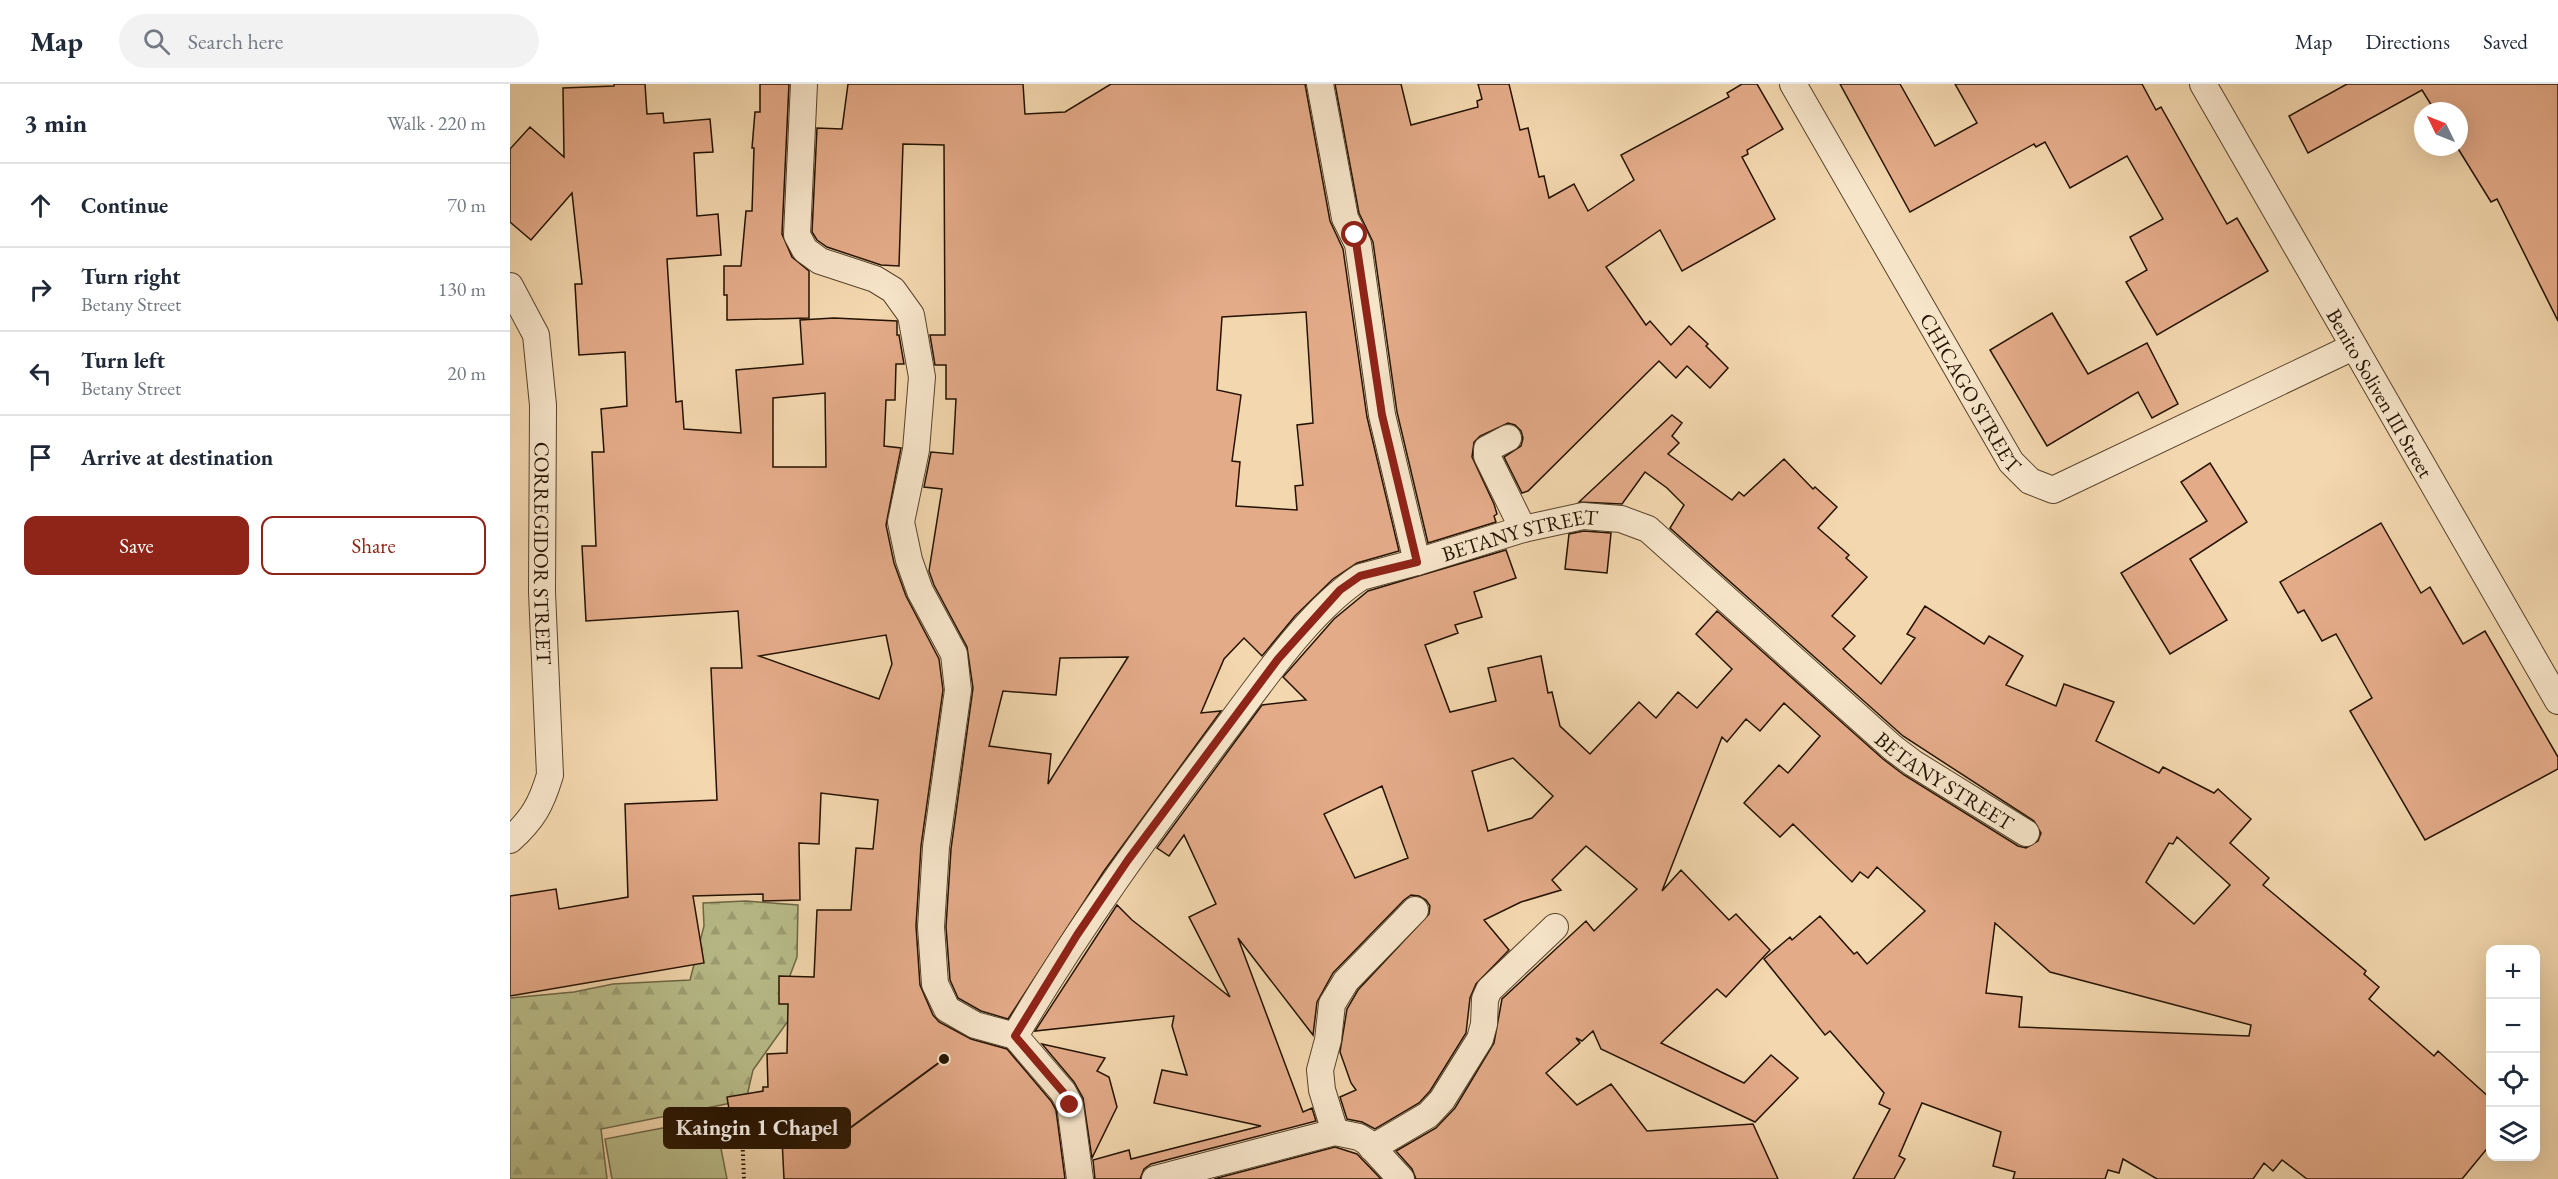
<!DOCTYPE html>
<html lang="en">
<head>
<meta charset="utf-8">
<style>
	body { margin:0; font-family:"EB Garamond",serif; background:#f2f2f3; color:#1f2937 }
	.controls { position:absolute; right:18px; bottom:18px; display:grid; overflow:hidden; border-radius:12px; box-shadow:0 6px 24px #0002 }
	.controls button { width:54px; height:54px; display:grid; place-items:center; padding:0; border:0; border-bottom:2px solid #e0e1e3; background:#fff; color:#1f2937; font:30px sans-serif }
	.compass { position:absolute; left:1904px; top:18px; width:54px; height:54px; border-radius:50%; background:#fff; box-shadow:0 6px 24px #0002; rotate:313deg }
	.stop { position:absolute; width:18px; height:18px; margin:-14px; border:4px solid #8f2418; border-radius:50%; background:#fff }
	.stop.end { background:#8f2418; border-color:#fff; box-shadow:0 2px 6px #0008 }
	.list { margin:0; padding:0; list-style:none }
	h2 { display:flex; justify-content:space-between; align-items:center; height:78px; margin:0; padding:0 24px; font-size:26px }
	h2 small { font-size:20px; font-weight:400; color:#747a83 }
	.list li { display:grid; grid-template-columns:39px 1fr auto; gap:18px; align-items:center; box-sizing:border-box; height:84px; padding:0 24px; border-top:2px solid #e0e1e3 }
	.list b { display:block; font-size:22px; white-space:nowrap }
	.list p { margin:0; font-size:20px; white-space:nowrap; color:#747a83 }
	.list em { font-size:20px; font-style:normal; color:#747a83 }
	.actions { display:flex; gap:12px; padding:18px 24px }
	.actions a { flex:1; padding:14px 0; border:2px solid #8f2418; border-radius:12px; text-align:center; font-size:21px; color:#8f2418 }
	.actions .main { background:#8f2418; color:#fff }
	.icon { flex:none; width:33px; height:33px; fill:none; stroke:currentColor; stroke-width:2; stroke-linecap:round; stroke-linejoin:round }
	.map { position:relative; flex:none; width:2048px; height:1095px; overflow:hidden }
	header { display:flex; align-items:center; gap:36px; box-sizing:border-box; height:84px; padding:0 30px; background:#fff; border-bottom:2px solid #e0e1e3 }
	header strong { font-size:28px }
	nav { display:flex; gap:33px; margin-inline-start:auto; font-size:21px }
	.search { width:420px; height:54px; background:#f2f2f3; display:flex; align-items:center; gap:15px; box-sizing:border-box; padding:0 21px; border-radius:33px; color:#747a83; font-size:22px }
	main { display:flex }
	aside { flex:1; background:#fff }
	.map>svg:first-child { display:block }
	.grass { fill:#b9be8b; stroke:#6e6846; stroke-width:1.5 }
	.forest { fill:url(#forest-firs); stroke:#6e6846; stroke-width:1.5 }
	.building { fill:#e4ab89; stroke:#241301; stroke-width:1.5; fill-rule:evenodd }
	.lines { fill:none; stroke-linecap:round; stroke-linejoin:round }
	.minor-casing { stroke:#58442c; stroke-width:28 }
	.path { stroke:#241301; stroke-width:4; stroke-dasharray:1.5 3; stroke-linecap:butt }
	.minor { stroke:#f7e5ca; stroke-width:26 }
	.route { stroke:#8f2418; stroke-width:8 }
	.labels { text-anchor:middle; dominant-baseline:central; stroke-width:6; stroke-linejoin:round; paint-order:stroke }
	.street-label { font-size:21px; fill:#241301; stroke:#f7e5ca }
	.leader { fill:none; stroke:#241301; stroke-width:2 }
	.callout-dot { fill:#241301; stroke:#f7e5ca; stroke-width:2 }
	.callout { fill:#241301; stroke:#241301; stroke-width:2 }
	.callout-label { font-size:22px; text-anchor:middle; font-weight:bold; fill:#fff }
</style>
</head>
<body>
<header>
<strong>Map</strong>
<div class="search"><svg class="icon" aria-label="search" viewBox="0 0 24 24"><circle cx="10" cy="10" r="6"/><path d="M15 15l6 6"/></svg>Search here</div>
<nav><a>Map</a><a>Directions</a><a>Saved</a></nav>
</header>
<main>
<aside>
<h2>3 min<small>Walk · 220 m</small></h2>
<ul class="list">
<li><svg class="icon" aria-label="ahead" viewBox="0 0 24 24"><path d="M12 20V5M6 11l6-6 6 6"/></svg><div><b>Continue</b></div><em>70 m</em></li>
<li><svg class="icon" aria-label="right" viewBox="0 0 24 24"><path d="M7 20v-9h11M14 6l5 5-5 5"/></svg><div><b>Turn right</b><p>Betany Street</p></div><em>130 m</em></li>
<li><svg class="icon" aria-label="left" viewBox="0 0 24 24"><path d="M17 20v-9H6M10 6l-5 5 5 5"/></svg><div><b>Turn left</b><p>Betany Street</p></div><em>20 m</em></li>
<li><svg class="icon" aria-label="arrive" viewBox="0 0 24 24"><path d="M6 21V4h12l-3 4 3 4H6"/></svg><div><b>Arrive at destination</b></div></li>
</ul>
<div class="actions"><a class="main">Save</a><a>Share</a></div>
</aside>
<div class="map">
<svg width="2048" height="1095" viewBox="0 0 2048 1095">
	<defs>
		<pattern id="forest-firs" width="22" height="20" patternUnits="userSpaceOnUse" patternTransform="scale(1.5)"><rect width="22" height="20" fill="#b9be8b"/><path d="M5 1l3.5 6h-7zM16 11l3.5 6h-7z" fill="#9fa276"/></pattern>
	</defs>
	<rect width="100%" height="100%" fill="#f3d7ae"/>
	<filter id="stains"><feTurbulence type="fractalNoise" baseFrequency=".00333" numOctaves="4"/><feColorMatrix values="0 0 0 0 .2 0 0 0 0 .09 0 0 0 0 .02 0 0 0 .5 -.17"/></filter>
	<radialGradient id="worn" r=".72"><stop offset=".6" stop-color="#630" stop-opacity="0"/><stop offset="1" stop-color="#630" stop-opacity=".3"/></radialGradient>
	<path class="grass" d="M205,1034L217,1095H102L95,1055Z"/>
	<path class="forest" d="M236,817L288,821L287,873L276,902L283,930L243,986L236,1016L91,1045L97,1095H0V914L64,908L103,900L180,896L194,842L193,819Z"/>
	<g class="building">
		<path d="M104,0H135L137,30L153,29L154,39L200,35L203,68L184,69L187,132L208,130L211,171L157,175L166,318L172,317L174,345L231,349L226,286L293,280L290,236L324,234L387,237V251H389L394,280H386L385,316H376L374,362L391,364L376,441L384,479L396,512L429,575L433,606L411,762L406,842L410,901L423,931L429,938L461,955L497,965L541,1017L546,1026L555,1095H274L271,1035L222,1043L217,1013L253,1007V1003H258L257,970L277,969L278,920H269V892L304,893L307,826H341L346,764L363,765L368,716L311,709L309,760L289,759L290,816L253,817V810L183,812L194,879L0,912V812L46,805L49,825L118,813L115,720L207,716L201,584H232L228,527L76,537L72,462H86L82,368H94L91,325L117,322L115,268L69,271L65,200H72L62,109L21,156L0,138V65L20,43L54,73L53,4L104,2ZM315,309L316,383H263V314ZM376,551L382,580L369,615L249,572Z"/>
		<path d="M250,0H279L272,150L282,173L299,187V234L217,236V211H214V182H231L236,127H242L244,64H242L245,28H250Z"/>
		<path d="M338,0H513L515,30L555,28L601,0H795L820,137L833,165L857,333L889,467L847,479L823,495L785,532L752,572L734,554L714,575L691,629L711,627L594,787L498,935L471,927L448,914L440,896L436,843L441,765L463,604L457,563L424,501L419,487L432,405L414,403L421,368L443,370L446,315H436V281H425L420,251H435L434,61L393,60L389,182L371,181L317,163L307,156L302,148L307,44L332,45ZM796,228L803,339L787,341L793,401L785,402L787,426L726,422L730,378L722,377L731,311L707,306L712,233ZM618,573L538,700L541,670L479,662L493,607L546,611L550,574Z"/>
		<path d="M825,0H891L901,41L968,23L967,17L972,15L968,0H999L1010,46L1018,44L1029,93L1034,92L1039,114L1064,100L1078,127L1124,96L1111,71L1219,13L1217,9L1232,0H1247L1273,45L1237,66L1238,70L1232,73L1265,135L1172,187L1150,146L1096,183L1136,241L1140,237L1161,261L1179,242L1198,260L1196,262L1218,284L1200,304L1177,282L1166,294L1149,277L1018,407L1012,409L994,373L1011,362L1013,354L1011,347L1005,341L998,339L970,352L964,358L962,373L984,420L987,430L984,432L986,438L918,459L887,328L863,158L849,129Z"/>
		<path d="M1330,0H1390L1425,62L1467,39L1445,0H1632L1646,26L1651,23L1717,140L1727,134L1758,187L1647,251L1616,198L1637,186L1620,153L1653,135L1617,72L1560,104L1535,58L1526,63L1524,60L1400,128Z"/>
		<path d="M1837,0H2048V237L1987,115L1981,118L1947,63L1949,27H1925L1912,6L1798,69L1779,32Z"/>
		<path d="M1542,229L1578,290L1637,259L1668,320L1642,334L1628,308L1537,362L1480,266Z"/>
		<path d="M1162,331L1172,339L1162,352L1169,359L1158,370L1222,416L1229,408L1234,412L1274,375L1303,405L1305,403L1327,423L1308,444L1339,471L1336,474L1357,493L1322,532L1345,552L1333,565L1371,600L1405,554L1397,550L1415,522L1474,560L1479,552L1513,572L1496,601L1546,622L1554,600L1604,618L1586,657L1649,689L1653,683L1704,709L1708,705L1741,735L1720,759L1759,794L1753,801L1856,887L1854,890L1869,903L1859,915L1924,972L1928,967L1980,1014V1061L1952,1095H1797L1772,1076L1763,1087L1754,1079L1743,1095H1647L1613,1075L1609,1089L1598,1086L1595,1095H1503L1505,1088L1483,1082L1491,1048L1412,1019L1389,1072L1395,1075L1384,1095H1343L1380,1025L1369,1020L1374,1009L1320,947L1315,951L1254,875L1280,853L1282,856L1310,832L1344,870L1347,868L1357,880L1415,827L1367,783L1358,794L1350,788L1342,798L1283,740L1270,753L1234,719L1269,681L1278,689L1310,652L1274,619L1250,647L1236,635L1217,658L1212,653L1152,807L1171,786L1219,836L1226,830L1260,866L1216,913L1207,905L1151,959L1234,999L1261,971L1288,994L1245,1038L1091,965L1083,947L1072,957L1066,954L1070,959L1036,989L1067,1021L1101,1000L1137,1047L1243,1040L1268,1095H906L902,1085L886,1067L926,1044L945,1024L984,959L992,915L1076,837L1084,847L1127,805L1076,762L1042,796L1051,806L1011,818L974,836L999,866L966,900L960,914L956,949L920,1007L909,1019L865,1045L852,1038L837,1035L830,1013L846,1006L841,999L830,968L837,925L848,906L919,830L920,822L916,816L909,812L901,811L894,816L823,889L807,918L803,951L728,854L793,1028L802,1024L806,1037L641,1080L634,1085L630,1095H585L583,1076L619,1066L621,1075L751,1042L644,1019L652,986L677,991L662,942L664,932L525,947L607,821L622,836L720,913L679,833L706,820L674,751L659,772L647,764L752,621L796,616L773,593L824,535L858,507L996,466L1006,494L964,508L972,533L945,541L948,549L915,561L940,628L986,617L978,584L1031,572L1038,609L1042,608L1050,642L1080,670L1129,618L1146,634L1168,608L1187,624L1222,585L1186,550L1207,527L1373,675L1394,691L1508,762L1516,764L1528,757L1531,749L1524,737L1393,652L1160,444L1174,421L1157,404L1135,388L1112,420L1069,418ZM1003,674L1043,712L1022,734L978,747L962,687ZM872,702L898,774L845,794L814,730ZM1667,753L1720,801L1684,840L1636,798L1659,759L1663,760ZM1485,839L1540,888L1741,941L1739,952L1509,943L1512,913L1476,909Z"/>
		<path d="M1700,379L1737,438L1680,475L1717,536L1660,570L1611,489L1697,437L1671,398Z"/>
		<path d="M1871,439L1911,509L1920,503L1953,560L1975,547L2048,673V685L1915,756L1840,627L1862,614L1826,550L1812,557L1794,526L1788,529L1770,498Z"/>
		<path d="M1074,447L1101,449L1097,489L1055,485L1059,450Z"/>
		<path d="M532,960L595,974L587,987L599,993L607,1023L582,1074L573,1014L564,998Z"/>
		<path d="M825,1063L847,1070L871,1095H704Z"/>
	</g>
	<g class="lines">
		<g class="minor-casing">
			<g id="minor">
				<path d="M294,0L287,151L295,166L310,177L365,195L383,206L401,231L412,293L406,366L391,438L399,476L410,507L444,570L448,606L426,763L421,843L425,900L437,925L465,941L505,952"/>
				<path d="M810,0L835,134L848,160L872,331L907,478"/>
				<path id="s1" d="M1283,0L1501,378L1520,397L1543,406L1843,263"/>
				<path d="M1693,0L2048,617"/>
				<path id="s2" d="M0,202L26,251L33,321L32,508L40,691C31,721 23,735 0,756"/>
				<path d="M998,354L977,365V372L1013,445"/>
				<path id="s3" d="M505,952C568,844 641,745 716,645C753,596 800,526 851,493L907,478L1013,445L1073,432L1111,435L1138,445L1383,664L1403,679L1516,749"/>
				<path d="M505,952L553,1008L560,1021L570,1095"/>
				<path d="M825,1048L812,1006L810,986L818,956L822,920L836,897L905,826"/>
				<path d="M862,1064L918,1031L932,1016L970,955L974,940L975,915L979,906L1045,843"/>
				<path d="M645,1095L825,1048L849,1053L857,1058L891,1095"/>
			</g>
		</g>
		<path class="path" d="M232,1048L234,1095"/>
		<use href="#minor" class="minor"/>
	</g>
	<g class="lines">
		<path class="route" d="M560,1021L553,1008L505,952L567,851L618,776L768,575L830,506L850,492L907,478L872,331L845,151"/>
	</g>
	<g class="labels">
		<g class="street-label">
			<text stroke="none"><textPath href="#s1" startOffset="356">CHICAGO STREET</textPath></text>
			<text transform="translate(1870 309) rotate(60)">Benito Soliven Ⅲ Street</text>
			<text stroke="none"><textPath href="#s3" startOffset="742">BETANY STREET</textPath></text>
			<text stroke="none"><textPath href="#s2" startOffset="274">CORREGIDOR STREET</textPath></text>
			<text stroke="none"><textPath href="#s3" startOffset="1264">BETANY STREET</textPath></text>
		</g>
	</g>
	<path class="leader" d="M434 975L340 1044"/>
	<circle class="callout-dot" cx="434" cy="975" r="6"/>
	<rect class="callout" x="154" y="1024" width="186" height="40" rx="6"/>
	<g class="callout-label">
		<text x="247" y="1051">Kaingin 1 Chapel</text>
	</g>
	<rect width="100%" height="100%" filter="url(#stains)"/>
	<rect width="100%" height="100%" fill="url(#worn)"/>
</svg>
<div class="controls">
<button>+</button>
<button>−</button>
<button><svg class="icon" aria-label="locate" viewBox="0 0 24 24"><circle cx="12" cy="12" r="6"/><path d="M12 2v4M12 18v4M2 12h4M18 12h4"/></svg></button>
<button><svg class="icon" aria-label="layers" viewBox="0 0 24 24"><path d="M12 4l9 5-9 5-9-5zM3 14l9 5 9-5"/></svg></button>
</div>
<svg class="compass" viewBox="-18 -18 36 36"><path d="M0-13l5 13h-10z" fill="#e53935"/><path d="M0 13l5-13h-10z" fill="#747a83"/></svg>
<div class="stop" style="left:845px;top:151px"></div>
<div class="stop end" style="left:560px;top:1021px"></div>
</div>
</main>
</body>
</html>
